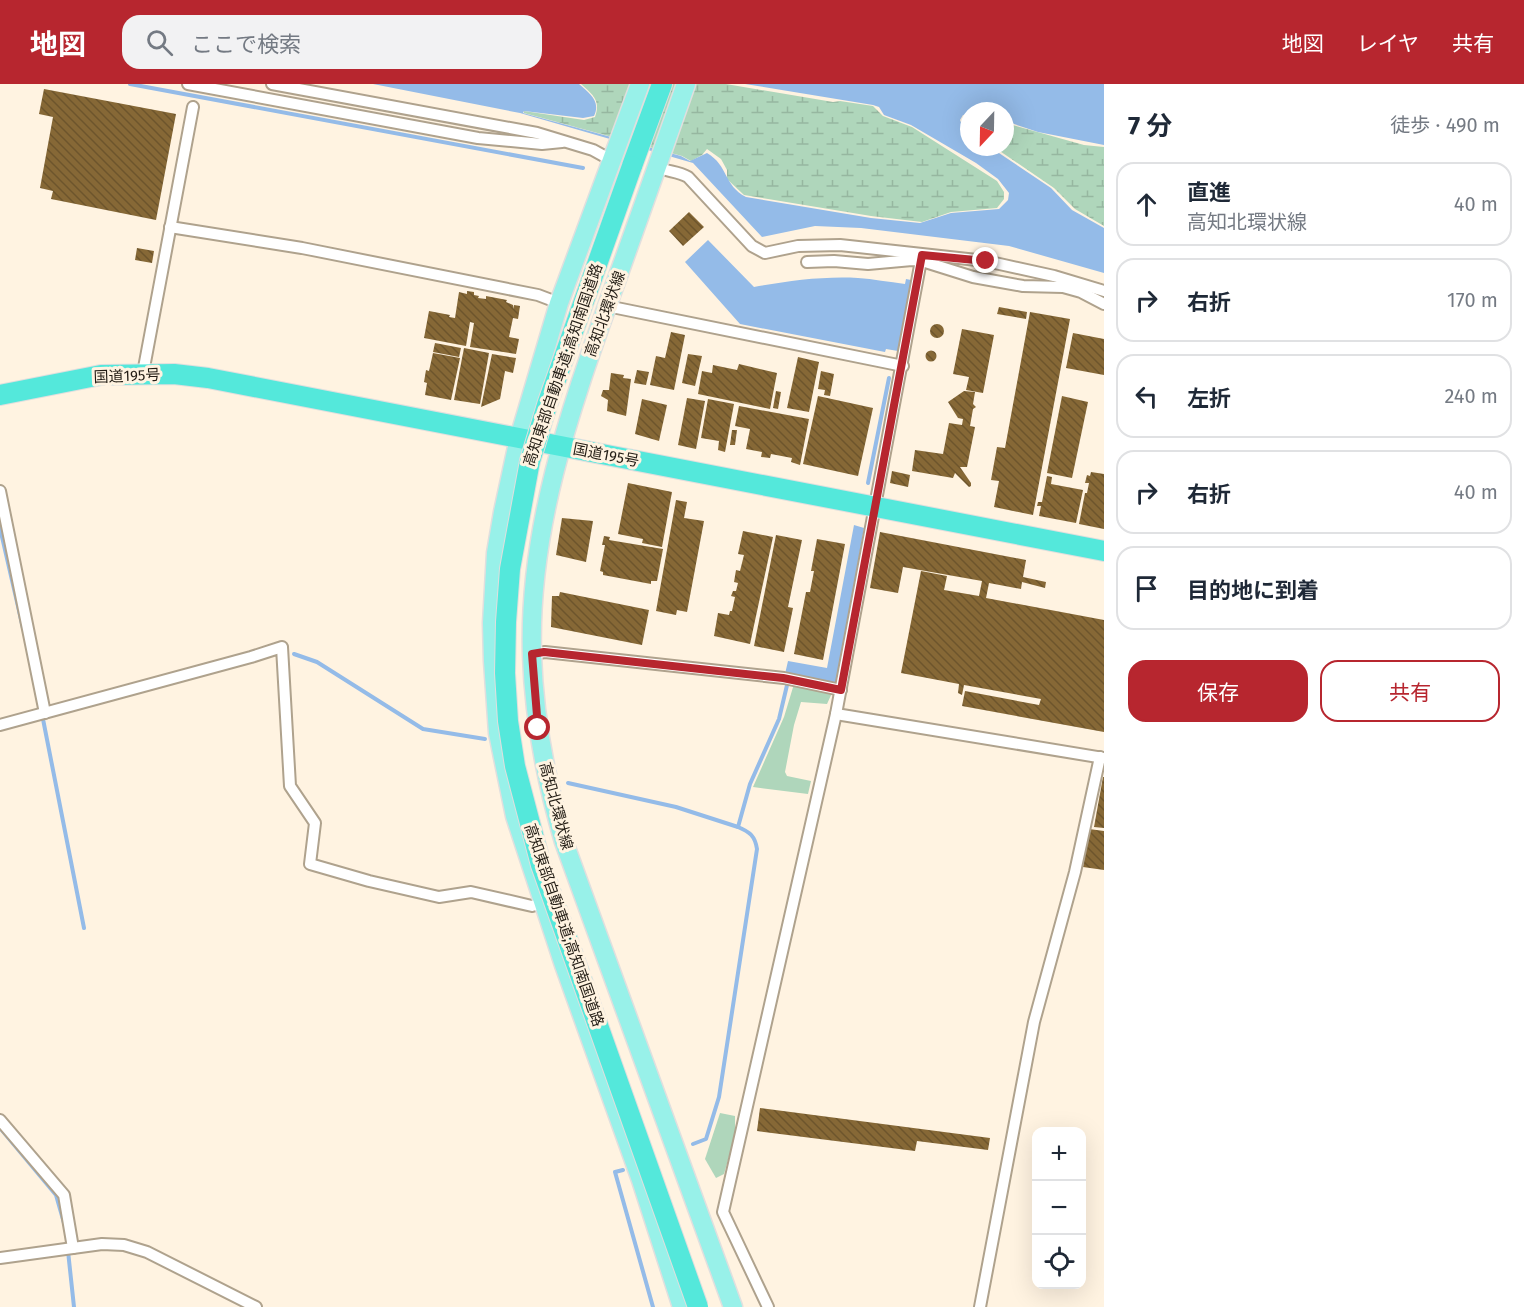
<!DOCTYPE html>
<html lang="ja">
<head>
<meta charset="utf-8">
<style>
	body { margin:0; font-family:"Fira Sans","Noto Sans JP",sans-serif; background:#f2f2f3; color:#1f2937 }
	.controls { position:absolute; right:18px; bottom:18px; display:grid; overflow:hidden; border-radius:12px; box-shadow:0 6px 24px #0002 }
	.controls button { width:54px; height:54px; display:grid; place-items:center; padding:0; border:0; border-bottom:2px solid #e0e1e3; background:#fff; color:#1f2937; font:30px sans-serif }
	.compass { position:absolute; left:960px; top:18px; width:54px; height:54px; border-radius:50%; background:#fff; box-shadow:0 6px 24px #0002; rotate:202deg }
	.stop { position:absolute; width:18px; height:18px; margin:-14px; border:4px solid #b7262f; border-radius:50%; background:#fff }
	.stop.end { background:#b7262f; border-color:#fff; box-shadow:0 2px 6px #0008 }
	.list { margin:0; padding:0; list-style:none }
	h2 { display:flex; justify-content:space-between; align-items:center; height:78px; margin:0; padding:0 24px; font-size:26px }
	h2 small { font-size:20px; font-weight:400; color:#747a83 }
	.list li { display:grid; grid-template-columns:39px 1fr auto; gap:18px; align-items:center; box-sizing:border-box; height:84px; margin:0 12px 12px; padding:0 12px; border:2px solid #e0e1e3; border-radius:18px }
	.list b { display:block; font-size:22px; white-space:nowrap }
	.list p { margin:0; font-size:20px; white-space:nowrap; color:#747a83 }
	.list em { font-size:20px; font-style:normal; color:#747a83 }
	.actions { display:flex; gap:12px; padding:18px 24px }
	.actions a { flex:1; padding:14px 0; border:2px solid #b7262f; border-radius:18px; text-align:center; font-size:21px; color:#b7262f }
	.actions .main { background:#b7262f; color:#fff }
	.icon { flex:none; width:33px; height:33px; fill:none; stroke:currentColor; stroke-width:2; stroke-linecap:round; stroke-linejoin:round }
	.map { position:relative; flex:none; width:1104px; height:1223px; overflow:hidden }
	header { display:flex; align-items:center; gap:36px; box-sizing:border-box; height:84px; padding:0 30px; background:#b7262f; color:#fff }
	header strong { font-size:28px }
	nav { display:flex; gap:33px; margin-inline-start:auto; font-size:21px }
	.search { width:420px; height:54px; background:#f2f2f3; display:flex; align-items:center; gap:15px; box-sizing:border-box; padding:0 21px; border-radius:18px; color:#747a83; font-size:22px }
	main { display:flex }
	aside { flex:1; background:#fff }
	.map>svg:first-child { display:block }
	.green { fill:#afd6bb }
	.wetland { fill:url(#wetland-marsh) }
	.water { fill:#94bbe8 }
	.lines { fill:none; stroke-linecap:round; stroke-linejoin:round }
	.stream { stroke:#94bbe8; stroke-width:4 }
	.building { fill:url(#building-back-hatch) }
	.street-casing { stroke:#afa28d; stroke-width:14 }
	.primary-casing { stroke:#e0dfde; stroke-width:21 }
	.highway-casing { stroke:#e0dfde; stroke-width:22 }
	.street { stroke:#fff; stroke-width:10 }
	.primary { stroke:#98f1e9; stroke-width:18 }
	.highway { stroke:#54e8db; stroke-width:20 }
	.highway-bridge-casing { stroke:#e0dfde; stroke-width:22; stroke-linecap:butt }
	.highway-bridge { stroke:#54e8db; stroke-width:20 }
	.route { stroke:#b7262f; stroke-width:8 }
	.labels { text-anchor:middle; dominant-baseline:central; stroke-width:6; stroke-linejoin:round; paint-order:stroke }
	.street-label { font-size:15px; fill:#231d15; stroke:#fff3e1 }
</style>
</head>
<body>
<header>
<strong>地図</strong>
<div class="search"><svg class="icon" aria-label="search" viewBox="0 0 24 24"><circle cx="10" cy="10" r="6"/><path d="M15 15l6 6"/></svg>ここで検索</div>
<nav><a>地図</a><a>レイヤ</a><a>共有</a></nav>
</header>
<main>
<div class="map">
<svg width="1104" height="1223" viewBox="0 0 1104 1223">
	<defs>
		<pattern id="wetland-marsh" width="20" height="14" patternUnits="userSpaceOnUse" patternTransform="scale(1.5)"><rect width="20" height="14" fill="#afd6bb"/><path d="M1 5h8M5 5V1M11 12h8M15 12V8" fill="none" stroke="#96b7a0"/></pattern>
		<pattern id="building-back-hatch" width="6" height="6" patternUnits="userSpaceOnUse" patternTransform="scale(1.5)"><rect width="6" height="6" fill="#866836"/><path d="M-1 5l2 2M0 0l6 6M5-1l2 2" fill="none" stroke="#6d552c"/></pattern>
	</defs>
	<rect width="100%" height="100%" fill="#fff3e1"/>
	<g class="green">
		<path d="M794,600L832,609L827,620L801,618L794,641L785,688L787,692L811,697L808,710L753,703L784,633Z"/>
		<path d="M720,1029L735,1032V1051L724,1090L716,1094L705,1075Z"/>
	</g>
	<g class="wetland">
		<path d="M581,0H726L833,18L840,17L873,22L883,32L912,43L997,97L1004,108V115L997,124L951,128L922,138L871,132L744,111L727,95V86L721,75L707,65L702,71L691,77L682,72L524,29V27L584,36L595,33C601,16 593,11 581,0Z"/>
		<path d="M1005,39L1084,61L1104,63V142L1075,125L1054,104L994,63H1005Z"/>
	</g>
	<g class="water">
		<path d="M373,0H579C590,10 601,17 594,32L583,34L524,27L523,29L681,72L690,77L707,69C729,82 723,101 746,113L871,134L920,139L951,129L999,125L1008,116L1009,109L998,95L976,79L911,41L884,31L879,23L873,21L745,0H1104V61L1038,48L1005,37V27H969V30L963,31L960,36L963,44L969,48V63H990L1051,104L1072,126L1104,144V189L1009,162L861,144L815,142L762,153L693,79L520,29Z"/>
		<path d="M708,156L754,203C788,197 823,192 858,194C873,195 889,198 905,200L906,195L911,196L898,267L886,265L885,268L740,240L685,178Z"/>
		<path d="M854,441L864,444L837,596L832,601L785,590L788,577L827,584Z"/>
	</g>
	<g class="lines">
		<g class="stream">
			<path d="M130,0L583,84"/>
			<path d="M868,399L889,294"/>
			<path d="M0,444L23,544"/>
			<path d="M294,570L317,578L423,645L485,655"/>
			<path d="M42,630L84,844"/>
			<path d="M568,699L676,723L738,743"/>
			<path d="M0,1044L56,1111L64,1139"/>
			<path d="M693,1060L706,1055L719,1013L757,765C755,752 750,748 738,743L750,700L779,635L788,597"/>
			<path d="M623,1086L615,1088L653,1223"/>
			<path d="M68,1167L74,1223"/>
		</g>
	</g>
	<g class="building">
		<path d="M44,5L176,30L156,136L51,115L53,107L40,104L53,33L39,30Z"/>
		<path d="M689,128L704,143L683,162L669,147Z"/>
		<path d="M137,164L154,167L152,179L135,176Z"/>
		<path d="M467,207L474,208V211L479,212L478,214L486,215V212L507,216L506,218L513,221V225L514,221L520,222L518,235L513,234L509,253L519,255L516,270L470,263L474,239L470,238L466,262L424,254L429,227L450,231L449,233L455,234L459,208L467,210Z"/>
		<path d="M999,223L1027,228L1026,235L997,230Z"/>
		<path d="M1030,228L1070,235L1033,431L994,423L999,397L991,396L997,363L1005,364Z"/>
		<circle cx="937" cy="247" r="7"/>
		<path d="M962,245L994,251L983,309L966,306L969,293L953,290Z"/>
		<path d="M671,248L685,251L674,306L650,301L656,272L665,274Z"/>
		<path d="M1073,249L1104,255V291L1066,284Z"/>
		<path d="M435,259L461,264L459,273L433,268Z"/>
		<path d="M464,264L489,269L480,320L454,316Z"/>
		<circle cx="931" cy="272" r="5.5"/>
		<path d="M433,269L460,274L451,316L425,311L427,299L424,298L426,286L429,287Z"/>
		<path d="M492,270L516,274L513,289L505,287L500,315L481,323Z"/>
		<path d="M688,270L702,272L695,302L682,299Z"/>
		<path d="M798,273L819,278L809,328L787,324Z"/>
		<path d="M739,280L777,289L770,325L698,310L702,287L712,289L713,281L737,286Z"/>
		<path d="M637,286L649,288L646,301L634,299Z"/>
		<path d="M821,287L834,290L830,312L824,311L825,306L818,305Z"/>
		<path d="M611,289L624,291L623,294L631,295L626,332L607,327L608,316L601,312L603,306H609Z"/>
		<path d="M776,307L781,308L778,325L773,324Z"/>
		<path d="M964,307L975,308L973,320L976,323L973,325L970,342L975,343L967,383H960L971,399V402L969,403L955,389L953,394L912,387L915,366L943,370L949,339L962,341L963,335L958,334L948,318Z"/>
		<path d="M818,312L873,324L858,392L803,380Z"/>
		<path d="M1062,312L1088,318L1072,394L1047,389Z"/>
		<path d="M687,314L705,317L696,365L678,361Z"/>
		<path d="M642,315L667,321L659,357L635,350Z"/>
		<path d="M708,315L734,320L725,368L718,366L719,357L701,354Z"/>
		<path d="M739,322L809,335L800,381L791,378L792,374L771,370L770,374L761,373L762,368L746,365L750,345L735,342Z"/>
		<path d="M732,346H737L735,361H730Z"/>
		<path d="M892,387L910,391L908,403L890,399Z"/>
		<path d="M1091,388L1104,390V445L1079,440L1085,409H1087L1089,399H1085L1087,391L1090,392Z"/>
		<path d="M1047,392L1052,393L1051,400L1083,406L1076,439L1039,432L1041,422H1037L1038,418H1042Z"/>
		<path d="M628,399L672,408L662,463L642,459L643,455L618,450Z"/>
		<path d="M676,416L687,418L684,434L704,437L687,528L677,526L676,531L656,527Z"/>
		<path d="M562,434L593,437L586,478L556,471Z"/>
		<path d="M743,447L773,453L750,560L714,552L718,529L729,531L730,527H732L735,513L731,512L733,507H736L738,499L734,498L736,486L740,487L744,471L738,470Z"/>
		<path d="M880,448L1026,476L1023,493L1046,498L1045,504L1022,498L1021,505L989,499L986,514L1104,536V648L962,622L965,607L1039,621L1041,615L964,601L962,611L958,609L959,600L901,589L921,487L947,492L944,506L979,512L982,497L903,483L898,509L870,504Z"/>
		<path d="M776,451L802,456L788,523L793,524L784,568L754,562Z"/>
		<path d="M604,452L610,453L609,456L663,465L657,497H651V500L603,491V488L600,487L605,461H602Z"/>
		<path d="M817,455L845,460L823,576L794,570L806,508H810L814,487H811Z"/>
		<path d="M560,508L649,526L642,561L551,543L552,512H559Z"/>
		<path d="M1103,693H1104V744L1094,743Z"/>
		<path d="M1089,745L1104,747V786L1083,783Z"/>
		<path d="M760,1024L990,1054L988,1066L917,1057L915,1067L757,1047Z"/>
	</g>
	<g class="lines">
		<g class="street-casing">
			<g id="street">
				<path d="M188,0L478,54L542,60L562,58"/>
				<path d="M272,0L537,49L593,66L613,77"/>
				<path d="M657,83C668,88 678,87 688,93L752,162L765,169L798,162L840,161L986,177L1054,192L1104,207"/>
				<path d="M170,143L302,164L538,211L559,219"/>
				<path d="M807,178L834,177L868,180L912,176L922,177L973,193L1023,202L1063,203L1081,208L1104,220"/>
				<path d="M607,222L903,282"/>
				<path d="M143,289L193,23"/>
				<path d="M0,407L45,629"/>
				<path d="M532,570L545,568L784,594L841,606"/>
				<path d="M836,630L1104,674"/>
				<path d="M0,641L251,573L282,563L290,702L315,739L310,780L369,797L439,813L471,808L532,822L543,819"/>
				<path d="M0,1036L64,1111L73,1164"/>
				<path d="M0,1174L102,1160L124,1161L147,1168L256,1223"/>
				<path d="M768,1223L723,1128L836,630L922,171"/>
				<path d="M980,1223L1034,938L1075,788L1100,673"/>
			</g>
		</g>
		<g class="primary-casing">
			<g id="primary">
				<path d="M640,0L559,219L519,354L503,428L496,469L492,539L493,577L498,649L515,732L564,881L641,1096L682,1223"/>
				<path d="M686,0C661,71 636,143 610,214C569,329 528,447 532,571C534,636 546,697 564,758L733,1223"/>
			</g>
		</g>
		<g class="highway-casing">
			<g id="highway">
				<path d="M632,82L662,0"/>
				<path d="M0,311L101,291L174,290L208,294L1104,467"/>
			</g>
		</g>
		<use href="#street" class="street"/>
		<use href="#primary" class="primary"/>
		<use href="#highway" class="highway"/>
		<g class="highway-bridge-casing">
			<path id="highway-bridge" d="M632,82L548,318L530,377L510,485L506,538L505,589L508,637L515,682L541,781L698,1223"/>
		</g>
		<use href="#highway-bridge" class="highway-bridge"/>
	</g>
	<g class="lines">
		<path class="route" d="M538,644L532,570L544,568L783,594L841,606L922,171L986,177"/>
	</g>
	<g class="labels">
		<g class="street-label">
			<text transform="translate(605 230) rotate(-70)">高知北環状線</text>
			<text transform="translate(563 281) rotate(-71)">高知東部自動車道;高知南国道路</text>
			<text transform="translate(127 292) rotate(-2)">国道195号</text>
			<text transform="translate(606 371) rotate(11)">国道195号</text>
			<text transform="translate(556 722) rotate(75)">高知北環状線</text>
			<text transform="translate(564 841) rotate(71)">高知東部自動車道;高知南国道路</text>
		</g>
	</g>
</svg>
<div class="controls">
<button>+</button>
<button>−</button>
<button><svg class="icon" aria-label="locate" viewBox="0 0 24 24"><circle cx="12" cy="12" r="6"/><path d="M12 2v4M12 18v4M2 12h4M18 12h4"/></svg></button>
</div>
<svg class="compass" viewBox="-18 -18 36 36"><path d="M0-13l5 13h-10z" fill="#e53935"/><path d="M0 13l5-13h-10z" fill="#747a83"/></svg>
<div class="stop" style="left:538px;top:644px"></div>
<div class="stop end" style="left:986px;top:177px"></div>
</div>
<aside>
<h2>7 分<small>徒歩 · 490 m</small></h2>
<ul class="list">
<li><svg class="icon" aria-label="ahead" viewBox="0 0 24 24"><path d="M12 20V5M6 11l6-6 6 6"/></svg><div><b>直進</b><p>高知北環状線</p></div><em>40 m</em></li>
<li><svg class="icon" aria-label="right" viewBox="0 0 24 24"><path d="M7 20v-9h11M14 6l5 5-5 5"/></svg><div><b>右折</b></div><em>170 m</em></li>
<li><svg class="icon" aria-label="left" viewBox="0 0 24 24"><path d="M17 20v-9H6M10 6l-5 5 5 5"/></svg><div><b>左折</b></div><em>240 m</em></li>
<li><svg class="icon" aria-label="right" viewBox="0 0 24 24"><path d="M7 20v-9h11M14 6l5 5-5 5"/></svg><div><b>右折</b></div><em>40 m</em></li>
<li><svg class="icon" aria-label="arrive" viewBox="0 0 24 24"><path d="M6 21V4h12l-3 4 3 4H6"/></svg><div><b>目的地に到着</b></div></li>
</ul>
<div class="actions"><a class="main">保存</a><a>共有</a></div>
</aside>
</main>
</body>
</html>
